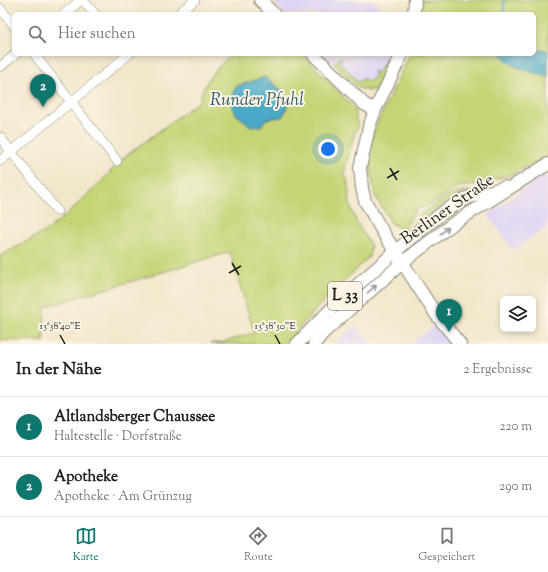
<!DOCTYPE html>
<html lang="de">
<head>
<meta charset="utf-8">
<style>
	body { margin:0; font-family:"Sorts Mill Goudy",serif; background:#f2f2f2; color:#222 }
	.controls { position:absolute; right:12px; bottom:12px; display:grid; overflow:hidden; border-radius:6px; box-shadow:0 2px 6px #0003 }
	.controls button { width:36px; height:36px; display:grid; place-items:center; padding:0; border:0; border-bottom:1px solid #e0e0e0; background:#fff; color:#222; font:20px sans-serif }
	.you { position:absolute; left:328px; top:149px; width:14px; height:14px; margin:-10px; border:3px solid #fff; border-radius:50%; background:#1a73e8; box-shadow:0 0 0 6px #1a73e833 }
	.badge { display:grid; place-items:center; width:26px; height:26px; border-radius:50%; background:#0f766e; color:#fff; font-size:13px; font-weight:700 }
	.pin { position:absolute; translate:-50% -33px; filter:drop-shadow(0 1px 2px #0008) }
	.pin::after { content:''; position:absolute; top:21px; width:14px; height:12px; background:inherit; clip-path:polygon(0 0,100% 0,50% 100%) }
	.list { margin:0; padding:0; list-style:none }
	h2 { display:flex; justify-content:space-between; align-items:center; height:52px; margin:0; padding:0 16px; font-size:17px }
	h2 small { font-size:13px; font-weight:400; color:#767676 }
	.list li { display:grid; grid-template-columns:26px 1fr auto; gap:12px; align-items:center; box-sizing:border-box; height:60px; padding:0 16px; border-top:1px solid #e0e0e0 }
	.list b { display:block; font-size:15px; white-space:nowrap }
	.list p { margin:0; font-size:13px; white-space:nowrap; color:#767676 }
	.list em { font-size:13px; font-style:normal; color:#767676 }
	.icon { flex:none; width:22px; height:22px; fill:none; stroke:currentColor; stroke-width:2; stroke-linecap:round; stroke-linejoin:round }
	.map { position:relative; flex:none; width:548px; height:344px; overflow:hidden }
	.search { position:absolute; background:#fff; box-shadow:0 2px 6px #0003; left:12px; right:12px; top:12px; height:44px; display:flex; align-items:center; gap:10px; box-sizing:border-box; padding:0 14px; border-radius:6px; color:#767676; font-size:15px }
	.sheet { height:172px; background:#fff }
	nav { display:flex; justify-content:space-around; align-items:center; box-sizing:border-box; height:56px; border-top:1px solid #e0e0e0; background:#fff; font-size:11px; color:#767676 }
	nav a { display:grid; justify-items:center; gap:2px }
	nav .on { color:#0f766e }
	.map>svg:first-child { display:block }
	.built { fill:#e0d4f4 }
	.green { fill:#c4d476; stroke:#707849; fill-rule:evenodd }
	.water { fill:#48a9c7; stroke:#326272 }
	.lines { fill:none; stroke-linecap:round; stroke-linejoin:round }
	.stream { stroke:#48a9c7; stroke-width:2 }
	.minor-casing { stroke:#888274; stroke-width:10 }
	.major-casing { stroke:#888274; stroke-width:14 }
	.minor { stroke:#fff; stroke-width:9 }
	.major { stroke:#fff; stroke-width:12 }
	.oneway { stroke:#999 }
	.ticks { fill:none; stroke:#1c1c1c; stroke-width:1.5 }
	.labels { text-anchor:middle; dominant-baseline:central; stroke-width:4; stroke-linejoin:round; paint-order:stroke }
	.shield { fill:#fcf5e5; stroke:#5f5d58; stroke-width:1 }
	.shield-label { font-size:16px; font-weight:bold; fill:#1c1c1c }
	.street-label { font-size:17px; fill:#1c1c1c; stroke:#fcf5e5 }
	.water-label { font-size:18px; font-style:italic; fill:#305b69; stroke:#fcf5e5 }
	.ticks-label { font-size:10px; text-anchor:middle; fill:#1c1c1c; stroke:#fcf5e5; stroke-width:4; stroke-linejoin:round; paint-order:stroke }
</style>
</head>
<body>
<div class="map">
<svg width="548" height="344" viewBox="0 0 548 344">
	<rect width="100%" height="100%" fill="#fcf5e5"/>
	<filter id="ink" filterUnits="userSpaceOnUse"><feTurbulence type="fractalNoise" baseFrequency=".025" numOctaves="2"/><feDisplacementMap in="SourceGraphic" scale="8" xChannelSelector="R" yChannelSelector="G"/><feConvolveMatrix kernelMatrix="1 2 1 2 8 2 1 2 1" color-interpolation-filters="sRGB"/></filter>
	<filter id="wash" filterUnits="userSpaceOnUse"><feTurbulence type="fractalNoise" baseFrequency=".012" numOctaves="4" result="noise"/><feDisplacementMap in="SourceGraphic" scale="16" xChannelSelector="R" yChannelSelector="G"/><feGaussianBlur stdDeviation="0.9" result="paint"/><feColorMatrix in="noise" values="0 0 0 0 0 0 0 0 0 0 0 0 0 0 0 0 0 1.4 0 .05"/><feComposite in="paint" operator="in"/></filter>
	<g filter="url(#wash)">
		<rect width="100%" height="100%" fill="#f3e7cb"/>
		<g class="built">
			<path d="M272,0H374L385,14H285Z"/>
			<path d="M323,54H397L377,88L368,91L359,88Z"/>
			<path d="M542,176L548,177V223L545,229L513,250L488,215Z"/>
			<path d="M355,325L374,344H335L339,340Z"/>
			<path d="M434,326L450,344H410L415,340Z"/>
		</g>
		<g class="green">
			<path d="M419,0H548V51L534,49V14H418Z"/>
			<path d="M234,54H302L354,108L358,128L355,132L344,174C350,181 348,196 350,204C354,220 363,233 371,246L369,257L318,307L285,344H211V343H220L254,333L230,252L45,307L44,341L0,340V256L46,231L66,215L101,182L122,159L199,101C205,81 216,65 234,54ZM265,77L284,92L272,118L266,119L262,122L238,86Z"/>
			<path d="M388,54H397L377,88L368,91L359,88L334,64L340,57L342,58L339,62L359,82L362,79L370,81L375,76L373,73L374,71L377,73L380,70Z"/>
			<path d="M410,54H501L507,61L548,77V157L511,175L473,185L458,187L425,207L417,208L404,230L392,224L375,196L371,171L370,150L374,130Z"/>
			<path d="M470,191L446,202L411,230V228L417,217L444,198L456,193Z"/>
		</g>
		<g class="water">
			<path d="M534,49L548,51V77C530,71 513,70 501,54H534Z"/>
			<path d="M265,77C279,89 296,97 282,117L266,119L261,126H251L237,115L232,108V94L237,86Z"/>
		</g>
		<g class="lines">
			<path class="stream" d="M504,0V14"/>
		</g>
	</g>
	<g filter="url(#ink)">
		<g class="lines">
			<g class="minor-casing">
				<g id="minor">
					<path d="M83,0L95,14"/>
					<path d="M0,8L14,26"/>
					<path d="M64,14L81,0"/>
					<path d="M178,14L195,0"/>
					<path d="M34,54L117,161"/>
					<path d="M0,67L16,54"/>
					<path d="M0,137L57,211"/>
					<path d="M0,161L129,54"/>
				</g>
			</g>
			<g class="major-casing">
				<g id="major">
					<path d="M260,0L274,14"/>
					<path d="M414,14L415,0"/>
					<path d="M313,54L364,104L375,110"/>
					<path d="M402,54L375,110L369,127L360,168L362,188L365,201L384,234L435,313L460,344"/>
					<path d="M297,344L338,302L412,237L446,210L467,198L505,187"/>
					<path d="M314,344L324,332L403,262L454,223L548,164"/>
				</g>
			</g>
			<use href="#minor" class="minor"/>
			<use href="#major" class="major"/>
		</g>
		<defs><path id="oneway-shaft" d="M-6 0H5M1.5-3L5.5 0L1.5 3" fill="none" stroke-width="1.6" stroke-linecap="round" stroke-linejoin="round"/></defs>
		<g class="oneway">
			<use href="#oneway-shaft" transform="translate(444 231) rotate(-38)"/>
			<use href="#oneway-shaft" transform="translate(372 289) rotate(-41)"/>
		</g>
	</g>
	<path class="ticks" d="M390,168L397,180M387,178L399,171M232,263L239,275M229,273L241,266M60,335L65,344M275,335L280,344"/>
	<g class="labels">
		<rect class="shield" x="328" y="282" width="34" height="28" rx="3"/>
		<g class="shield-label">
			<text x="345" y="296">L 33</text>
		</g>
		<g class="street-label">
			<text transform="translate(448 210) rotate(-35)">Berliner Straße</text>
		</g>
		<g class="water-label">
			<text x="257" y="101">Runder Pfuhl</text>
		</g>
	</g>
	<g class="ticks-label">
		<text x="60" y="329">13°38'40"E</text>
		<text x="275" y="329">13°38'30"E</text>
	</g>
</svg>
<div class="controls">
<button><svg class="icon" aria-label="layers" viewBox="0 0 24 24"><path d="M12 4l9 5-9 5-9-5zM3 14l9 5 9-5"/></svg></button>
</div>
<div class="you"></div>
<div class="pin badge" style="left:449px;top:332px">1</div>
<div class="pin badge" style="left:43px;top:107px">2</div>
<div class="search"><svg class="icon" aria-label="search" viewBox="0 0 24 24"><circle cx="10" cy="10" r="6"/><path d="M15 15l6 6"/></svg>Hier suchen</div>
</div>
<section class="sheet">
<h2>In der Nähe<small>2 Ergebnisse</small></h2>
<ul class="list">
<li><span class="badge">1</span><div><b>Altlandsberger Chaussee</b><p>Haltestelle · Dorfstraße</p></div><em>220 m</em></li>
<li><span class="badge">2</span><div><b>Apotheke</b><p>Apotheke · Am Grünzug</p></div><em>290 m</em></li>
</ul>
</section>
<nav>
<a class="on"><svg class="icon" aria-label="map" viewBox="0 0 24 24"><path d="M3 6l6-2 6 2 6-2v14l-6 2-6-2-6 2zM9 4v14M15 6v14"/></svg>Karte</a>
<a><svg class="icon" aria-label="directions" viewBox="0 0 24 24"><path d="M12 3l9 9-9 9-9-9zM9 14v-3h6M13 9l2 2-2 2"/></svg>Route</a>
<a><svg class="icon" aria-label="saved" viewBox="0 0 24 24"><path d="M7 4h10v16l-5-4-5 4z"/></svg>Gespeichert</a>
</nav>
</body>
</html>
